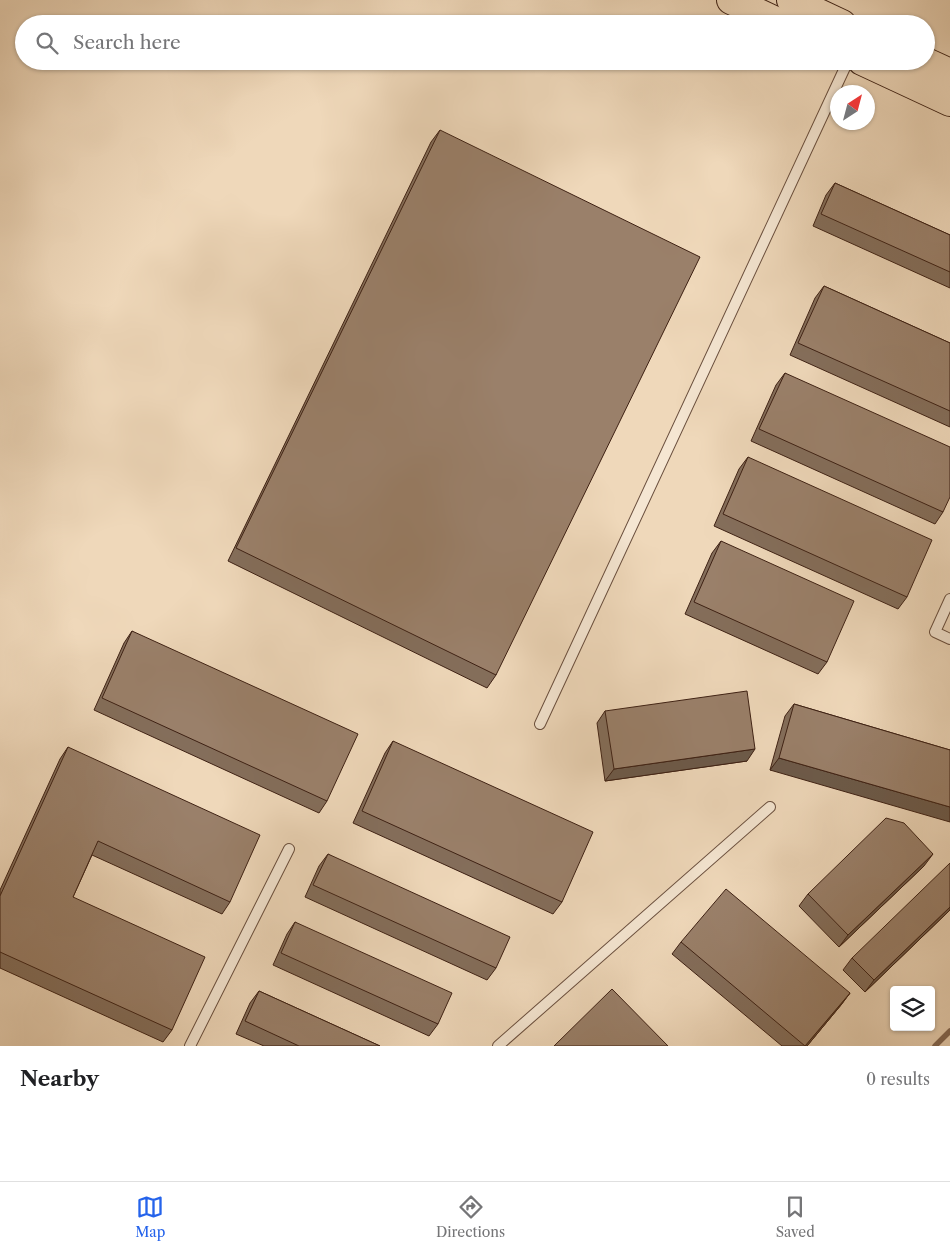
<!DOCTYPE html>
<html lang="en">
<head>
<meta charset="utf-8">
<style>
	body { margin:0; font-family:"Libre Caslon Text",serif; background:#f2f2f2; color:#202124 }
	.controls { position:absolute; right:15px; bottom:15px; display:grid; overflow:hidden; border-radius:5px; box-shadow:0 1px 4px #0004 }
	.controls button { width:45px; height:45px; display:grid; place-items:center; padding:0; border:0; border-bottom:1px solid #e0e0e0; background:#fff; color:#202124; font:25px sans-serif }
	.compass { position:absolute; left:830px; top:85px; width:45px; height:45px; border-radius:50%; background:#fff; box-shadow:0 1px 4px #0004; rotate:36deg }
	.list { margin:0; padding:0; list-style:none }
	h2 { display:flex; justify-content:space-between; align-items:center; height:65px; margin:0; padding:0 20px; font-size:21px }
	h2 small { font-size:16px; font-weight:400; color:#757577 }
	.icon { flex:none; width:28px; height:28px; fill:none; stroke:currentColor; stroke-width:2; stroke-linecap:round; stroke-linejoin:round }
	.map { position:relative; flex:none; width:950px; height:1046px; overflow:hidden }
	.search { position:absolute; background:#fff; box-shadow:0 1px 4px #0004; left:15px; right:15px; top:15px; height:55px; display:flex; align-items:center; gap:12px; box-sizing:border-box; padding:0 18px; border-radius:28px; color:#757577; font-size:19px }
	.sheet { height:135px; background:#fff }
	nav { display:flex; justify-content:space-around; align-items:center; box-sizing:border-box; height:70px; border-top:1px solid #e0e0e0; background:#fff; font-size:14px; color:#757577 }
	nav a { display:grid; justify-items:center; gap:2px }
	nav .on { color:#2563eb }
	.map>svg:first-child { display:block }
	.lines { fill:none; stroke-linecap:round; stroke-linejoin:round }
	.stream { stroke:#846a56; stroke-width:5.5 }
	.lane-casing { stroke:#6a4f3e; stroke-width:12 }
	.primary-casing { stroke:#3e2114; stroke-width:30 }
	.lane { stroke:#f5e6d2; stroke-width:10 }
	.primary { stroke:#efd8ba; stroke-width:28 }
	.wall { fill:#846e5b; stroke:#3e2114 }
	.shaded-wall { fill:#6c5a4a; stroke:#3e2114 }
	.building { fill:#9a806a; stroke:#3e2114 }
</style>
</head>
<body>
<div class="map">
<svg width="950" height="1046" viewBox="0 0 950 1046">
	<rect width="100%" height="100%" fill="#efd8ba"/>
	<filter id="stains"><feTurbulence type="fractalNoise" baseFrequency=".004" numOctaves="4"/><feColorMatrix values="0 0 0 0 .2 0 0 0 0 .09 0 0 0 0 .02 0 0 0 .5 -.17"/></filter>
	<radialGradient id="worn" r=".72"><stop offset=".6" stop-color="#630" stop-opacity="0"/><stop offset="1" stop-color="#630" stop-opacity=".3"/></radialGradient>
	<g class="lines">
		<path class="stream" d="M935,1046L950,1031"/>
		<g class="lane-casing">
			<g id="lane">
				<path d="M950,599L935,632L950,639"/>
				<path d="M540,724L848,61"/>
				<path d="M190,1046L289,849"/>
				<path d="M498,1046L770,807"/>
			</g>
		</g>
		<g class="primary-casing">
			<g id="primary">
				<path d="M731,0L782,24"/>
				<path d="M791,0L842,24"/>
				<path d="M862,61L950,102"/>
				<path d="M924,61L950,73"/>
			</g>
		</g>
		<use href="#lane" class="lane"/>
		<use href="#primary" class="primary"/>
	</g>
	<g class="wall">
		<path d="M440,130L496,675L487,688L228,561L431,142Z"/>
		<path d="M835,183L950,235V288L813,226L826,195Z"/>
		<path d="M824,286L950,343V427L790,355L815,298Z"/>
		<path d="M785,373L943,512L935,524L751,441L776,385Z"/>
		<path d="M748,457L907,597L898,609L714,526L739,469Z"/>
		<path d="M721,541L827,662L818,674L685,614L712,553Z"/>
		<path d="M132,631L327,801L319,813L94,710L124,643Z"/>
		<path d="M794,704L950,750L770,770L785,716Z"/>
		<path d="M605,711L747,761L605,781L597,723Z"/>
		<path d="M393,741L562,902L553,914L353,823L385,753Z"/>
		<path d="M68,747L230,902L222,914L92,855L73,897L172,1030L163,1042L0,968V890L60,759Z"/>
		<path d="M328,854L496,968L487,980L305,897L319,866Z"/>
		<path d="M924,866L839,947L799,906L808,894Z"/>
		<path d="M950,910L865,992L843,970L852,958Z"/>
		<path d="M295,922L438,1024L429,1036L273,965L287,934Z"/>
		<path d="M681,942L850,993L841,1005L807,1046H782L672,954Z"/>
		<path d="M259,991L380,1046H264L236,1034L250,1003Z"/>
	</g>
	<g class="shaded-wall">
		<path d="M755,749L747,761L605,781L614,769Z"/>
		<path d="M779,758L950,807V822L770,770Z"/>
		<path d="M933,854L924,866L839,947L848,935Z"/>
		<path d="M950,907V910L865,992L874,980Z"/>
		<path d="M850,993L841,1005L807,1046H805Z"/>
	</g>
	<g class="building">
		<path d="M440,130L700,257L496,675L236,548Z"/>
		<path d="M835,183L950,235V272L821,214Z"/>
		<path d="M824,286L950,343V411L798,343Z"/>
		<path d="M785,373L950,447V497L943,512L759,429Z"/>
		<path d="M748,457L932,540L907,597L723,514Z"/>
		<path d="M721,541L854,601L827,662L694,602Z"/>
		<path d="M132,631L358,734L327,801L102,698Z"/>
		<path d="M747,691L755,749L614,769L605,711Z"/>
		<path d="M794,704L950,750V807L779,758Z"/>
		<path d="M393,741L593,832L562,902L362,811Z"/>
		<path d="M68,747L260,835L230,902L98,841L73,897L205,957L172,1030L0,952V896Z"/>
		<path d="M886,818L904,823L933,854L848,935L808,894Z"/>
		<path d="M328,854L510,937L496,968L313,885Z"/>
		<path d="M950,863V907L874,980L852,958Z"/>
		<path d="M726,889L850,993L805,1046L681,942Z"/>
		<path d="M295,922L452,993L438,1024L281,953Z"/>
		<path d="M612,989L668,1046H554Z"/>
		<path d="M259,991L380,1046H299L245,1021Z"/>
	</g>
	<rect width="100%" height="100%" filter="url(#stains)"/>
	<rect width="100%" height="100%" fill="url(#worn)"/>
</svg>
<div class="controls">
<button><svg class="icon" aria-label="layers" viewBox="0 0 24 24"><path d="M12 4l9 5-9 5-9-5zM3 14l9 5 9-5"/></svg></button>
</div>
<svg class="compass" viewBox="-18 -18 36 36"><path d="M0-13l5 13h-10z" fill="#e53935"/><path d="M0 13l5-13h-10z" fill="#757577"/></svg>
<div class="search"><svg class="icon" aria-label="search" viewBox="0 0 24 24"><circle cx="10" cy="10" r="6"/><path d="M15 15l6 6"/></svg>Search here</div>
</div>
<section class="sheet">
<h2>Nearby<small>0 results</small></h2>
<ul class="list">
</ul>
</section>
<nav>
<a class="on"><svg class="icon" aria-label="map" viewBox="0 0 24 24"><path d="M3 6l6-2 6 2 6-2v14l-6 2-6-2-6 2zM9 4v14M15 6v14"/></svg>Map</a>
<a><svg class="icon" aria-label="directions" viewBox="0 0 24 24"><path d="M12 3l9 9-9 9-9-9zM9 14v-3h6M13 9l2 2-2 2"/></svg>Directions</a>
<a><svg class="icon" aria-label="saved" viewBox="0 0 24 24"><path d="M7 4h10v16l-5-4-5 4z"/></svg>Saved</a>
</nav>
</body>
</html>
